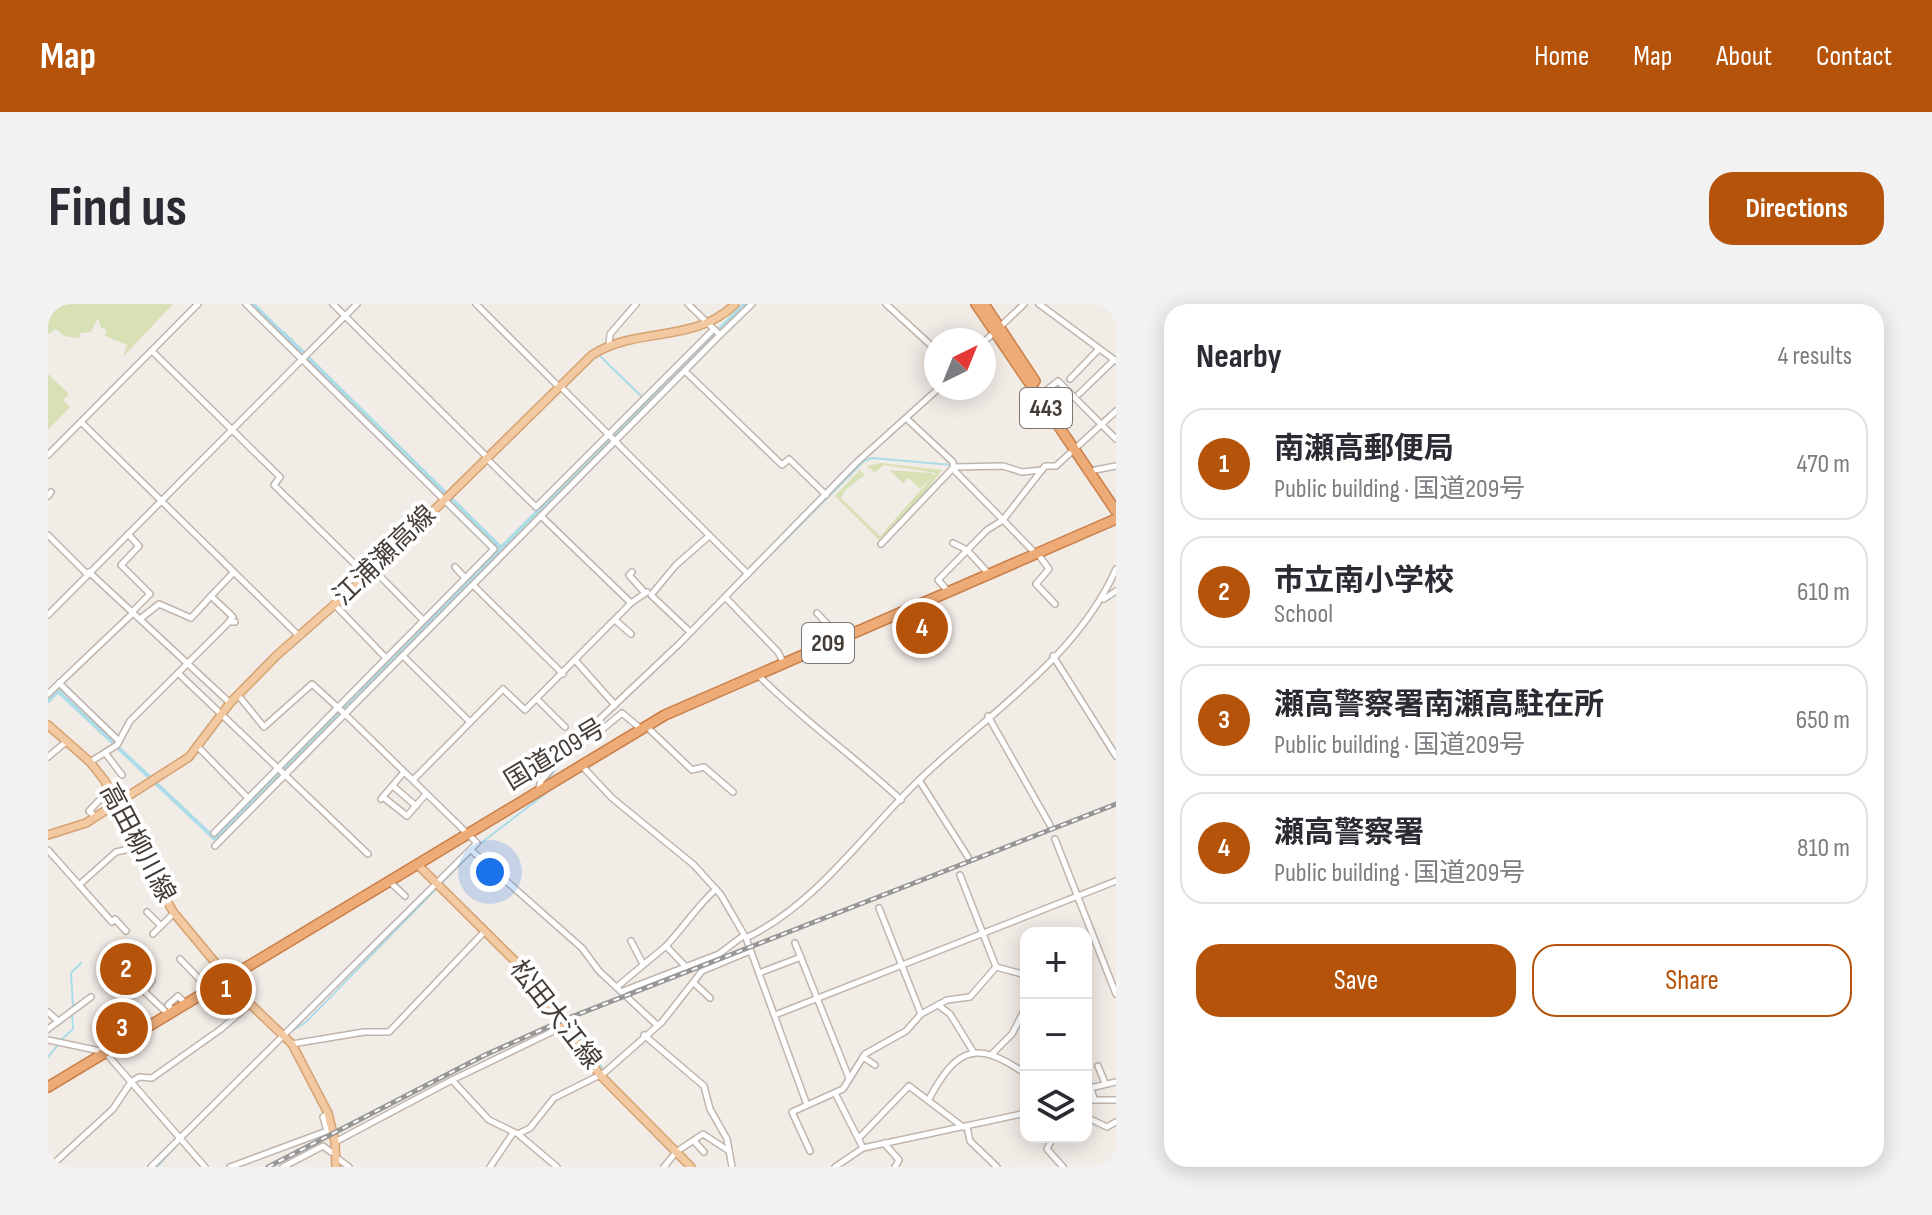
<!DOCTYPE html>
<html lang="en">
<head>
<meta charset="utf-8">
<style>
	body { margin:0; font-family:"Sofia Sans Condensed","Noto Sans JP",sans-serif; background:#f2f2f3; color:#2b2b33 }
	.controls { position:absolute; right:24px; bottom:24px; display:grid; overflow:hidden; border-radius:16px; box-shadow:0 4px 20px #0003 }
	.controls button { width:72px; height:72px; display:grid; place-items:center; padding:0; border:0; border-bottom:2px solid #e1e1e2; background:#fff; color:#2b2b33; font:40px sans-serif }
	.compass { position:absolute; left:876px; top:24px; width:72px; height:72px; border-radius:50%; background:#fff; box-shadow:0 4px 20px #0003; rotate:43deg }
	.you { position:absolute; left:442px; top:568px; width:28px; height:28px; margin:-20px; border:6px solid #fff; border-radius:50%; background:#1a73e8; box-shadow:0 0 0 12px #1a73e833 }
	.badge { display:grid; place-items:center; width:52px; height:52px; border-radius:50%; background:#b45309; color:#fff; font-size:26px; font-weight:700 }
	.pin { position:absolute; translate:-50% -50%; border:4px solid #fff; box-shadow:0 2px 8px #0006 }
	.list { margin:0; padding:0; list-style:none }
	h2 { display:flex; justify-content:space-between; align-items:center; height:104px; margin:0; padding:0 32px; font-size:34px }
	h2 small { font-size:26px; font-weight:400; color:#7c7c81 }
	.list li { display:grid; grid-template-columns:52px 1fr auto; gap:24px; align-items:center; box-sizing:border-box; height:112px; margin:0 16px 16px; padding:0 16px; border:2px solid #e1e1e2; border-radius:24px }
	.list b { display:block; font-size:30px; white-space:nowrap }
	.list p { margin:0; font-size:26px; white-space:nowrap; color:#7c7c81 }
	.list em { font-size:26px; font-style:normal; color:#7c7c81 }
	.actions { display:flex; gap:16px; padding:24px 32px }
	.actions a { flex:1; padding:18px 0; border:2px solid #b45309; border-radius:24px; text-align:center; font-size:28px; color:#b45309 }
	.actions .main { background:#b45309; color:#fff }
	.icon { flex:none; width:44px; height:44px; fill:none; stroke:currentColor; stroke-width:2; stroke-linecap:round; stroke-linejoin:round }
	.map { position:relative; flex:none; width:1068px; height:863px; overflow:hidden; border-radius:24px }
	header { display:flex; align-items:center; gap:48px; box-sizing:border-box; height:112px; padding:0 40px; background:#b45309; color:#fff }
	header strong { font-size:38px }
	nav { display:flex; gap:44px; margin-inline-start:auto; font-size:28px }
	.intro { display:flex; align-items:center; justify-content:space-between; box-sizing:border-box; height:192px; padding:0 48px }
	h1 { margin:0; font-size:56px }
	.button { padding:20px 36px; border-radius:24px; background:#b45309; color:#fff; font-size:28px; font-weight:700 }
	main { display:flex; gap:48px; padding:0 48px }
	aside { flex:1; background:#fff; border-radius:24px; box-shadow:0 4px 20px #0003 }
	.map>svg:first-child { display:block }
	.green { fill:#d7e1b5 }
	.water { fill:#abdce7 }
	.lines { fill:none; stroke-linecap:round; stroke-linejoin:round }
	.stream { stroke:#abdce7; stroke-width:2 }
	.canal { stroke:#abdce7; stroke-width:4 }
	.minor-casing { stroke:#bfb5ae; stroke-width:8 }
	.major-casing { stroke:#d5a272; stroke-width:10 }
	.highway-casing { stroke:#cb7f48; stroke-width:12 }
	.minor { stroke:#fff; stroke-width:5 }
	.major { stroke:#f2c9a0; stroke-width:7 }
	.highway { stroke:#edac77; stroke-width:9 }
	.rail-casing { stroke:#969696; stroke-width:5 }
	.rail { stroke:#fff; stroke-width:2; stroke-dasharray:6; stroke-linecap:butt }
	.labels { text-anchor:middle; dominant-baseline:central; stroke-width:8; stroke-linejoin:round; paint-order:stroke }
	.shield { fill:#fff; stroke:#7c7673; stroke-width:2 }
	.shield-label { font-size:24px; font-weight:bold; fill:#443c37 }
	.street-label { font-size:26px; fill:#443c37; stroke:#fff }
</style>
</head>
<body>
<header>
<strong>Map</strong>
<nav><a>Home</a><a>Map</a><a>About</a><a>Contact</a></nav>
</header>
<div class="intro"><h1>Find us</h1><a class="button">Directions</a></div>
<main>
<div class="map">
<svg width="1068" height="863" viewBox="0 0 1068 863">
	<rect width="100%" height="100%" fill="#f2ece7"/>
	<g class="green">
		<path d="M0,0H125L75,53L79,41L57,32L59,26L53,24L50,14L43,28L33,29L31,34L16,32L8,25L0,30Z"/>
		<path d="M0,70L21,90L15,96L22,103L0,126Z"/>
		<path d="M833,159L894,166L870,198L831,236L787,192L812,166L817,171L797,186L793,194L832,232L888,169L836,161L827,168L818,162Z"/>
		<path d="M841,166L883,169L886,171L872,185L861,174L855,179Z"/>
	</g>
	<path class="water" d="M694,0H700L167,539L166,530L449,245L237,35L233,30L236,27L453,241Z"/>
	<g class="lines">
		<g class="stream">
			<path d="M552,52L595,94"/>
			<path d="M663,311L816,157L824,154L904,161"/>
			<path d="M623,351L644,330"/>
			<path d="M498,478L525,443L593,380"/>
			<path d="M648,681L655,670"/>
			<path d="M25,702L23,669L33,659"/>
			<path d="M522,722L559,770L595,738"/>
			<path d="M244,727L258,718L433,539L498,489"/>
			<path d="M14,735L25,725L24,708"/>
			<path d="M0,753L10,741"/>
			<path d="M109,863L129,841"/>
		</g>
		<g class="canal">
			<path d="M205,0L237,32"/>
			<path d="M0,397L10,387L166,534L170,529"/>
		</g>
		<g class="minor-casing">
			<g id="minor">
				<path d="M285,0L439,153"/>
				<path d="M428,0L511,83"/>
				<path d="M640,0L672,31L704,0"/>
				<path d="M838,0L888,46"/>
				<path d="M991,0L1068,57"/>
				<path d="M936,38L976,0"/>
				<path d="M561,41L562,30L588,0"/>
				<path d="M104,47L232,173L226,181L319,272"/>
				<path d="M936,56L941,61"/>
				<path d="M637,67L734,161L741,155L778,191"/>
				<path d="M1022,75L1051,45"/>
				<path d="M512,82L700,270"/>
				<path d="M995,89L1010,77L1068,135"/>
				<path d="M1031,90L1066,56"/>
				<path d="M860,116L905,158L906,166L955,216L997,162H1008L1068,107"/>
				<path d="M33,118L250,331"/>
				<path d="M0,151L150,0"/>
				<path d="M438,154L488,203L666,25"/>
				<path d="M1047,166L1068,162"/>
				<path d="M0,192L3,188"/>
				<path d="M80,230L91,242L73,261L102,290L84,308"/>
				<path d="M0,231L39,270"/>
				<path d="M905,239L919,246L940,269"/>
				<path d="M833,240L906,163L955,162L974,168L994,166"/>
				<path d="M990,250L1001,265L988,280L1007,300"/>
				<path d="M407,263L417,274"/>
				<path d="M326,266L375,316"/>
				<path d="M41,268L182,399"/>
				<path d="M584,268L581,271L597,289"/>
				<path d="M425,281L515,370"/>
				<path d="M900,287L890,276L939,226L955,216L987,249"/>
				<path d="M677,293L730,348L735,358"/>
				<path d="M1056,295L1068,287"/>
				<path d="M583,299L599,288"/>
				<path d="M287,301L338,354"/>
				<path d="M769,309L792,334"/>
				<path d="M0,311L309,0"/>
				<path d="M92,315L111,300L143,314L163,292"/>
				<path d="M182,316L185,313L163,292L186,268"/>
				<path d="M567,316L583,330"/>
				<path d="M642,328L603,291L628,261L661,232"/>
				<path d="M355,352L422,418"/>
				<path d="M1005,352L1068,452"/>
				<path d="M527,356L567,401"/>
				<path d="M130,369L320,550"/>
				<path d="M709,370C754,416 806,452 853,496"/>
				<path d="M11,379L71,437"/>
				<path d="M0,390L85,309"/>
				<path d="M190,391L216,423L264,380L297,410L672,31"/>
				<path d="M489,395L517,423"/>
				<path d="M940,412L1002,521"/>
				<path d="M599,423L644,466L656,463L685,488"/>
				<path d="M545,433L574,409L593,425"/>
				<path d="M150,443L200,494"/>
				<path d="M58,450L74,471"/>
				<path d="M0,453L19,437"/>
				<path d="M42,458L69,441L82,417L181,318H187"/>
				<path d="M534,462L564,494L646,561L673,591L698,634L759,801"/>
				<path d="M365,476L455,385L477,406L583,299L493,212"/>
				<path d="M871,476L920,553"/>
				<path d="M345,482L368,502"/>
				<path d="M490,487L493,477L520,445L631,340L808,159L891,84"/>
				<path d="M335,493L359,512L378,490"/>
				<path d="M333,495L356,468"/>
				<path d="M48,513L41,507L61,486"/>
				<path d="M166,529L446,245L198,0"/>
				<path d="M1007,535L1068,690"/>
				<path d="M0,546L64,618L67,615L78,627"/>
				<path d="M423,546L534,644L551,667L609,721"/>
				<path d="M912,571L948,663"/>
				<path d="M342,578L357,592"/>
				<path d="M31,581L68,548L77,546L83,535"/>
				<path d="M831,604L873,710"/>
				<path d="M99,608L113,622"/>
				<path d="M105,630L126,609"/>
				<path d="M698,634C767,601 813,533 867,480C936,412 1028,356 1068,265"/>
				<path d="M583,637L595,660"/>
				<path d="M747,639L801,774"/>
				<path d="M618,642C637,622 648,603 668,585"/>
				<path d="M132,655L154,678L157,688"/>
				<path d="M948,663L978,671"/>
				<path d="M711,669L753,653"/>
				<path d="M104,677L96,687L120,710"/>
				<path d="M646,679L662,694"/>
				<path d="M570,682L618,642L638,663"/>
				<path d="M575,687L671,650L695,632"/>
				<path d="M890,701L902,710L926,749"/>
				<path d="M125,707L120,701L130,692L137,699"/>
				<path d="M0,708L10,717"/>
				<path d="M727,711L1068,577"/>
				<path d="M0,725L43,693"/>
				<path d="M1038,727V751"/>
				<path d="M596,731L656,782L662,805L679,835L684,863"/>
				<path d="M0,736L57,748L157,863"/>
				<path d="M244,740L316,728H341L437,627"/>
				<path d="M945,749L964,730L978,703"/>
				<path d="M815,753L827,761"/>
				<path d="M1050,762L1057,779"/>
				<path d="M1038,773L1046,794"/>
				<path d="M404,776L441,816L470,830L509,863"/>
				<path d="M1042,784L1068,778"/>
				<path d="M787,789L815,844"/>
				<path d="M881,795C910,741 930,737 978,770"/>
				<path d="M1038,796H1068"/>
				<path d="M1038,813L1059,823L1068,818"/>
				<path d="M919,823L922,837L949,863"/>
				<path d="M470,830L482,824L506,794L556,769L614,718L654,667L702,647"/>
				<path d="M1005,833L999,845L1015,863"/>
				<path d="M811,834L861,782L915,823"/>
				<path d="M646,837L656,848"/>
				<path d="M287,838L404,776L516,722"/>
				<path d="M836,839L851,856L847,863"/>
				<path d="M762,847L744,808L795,785L817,750L858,727L873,710L899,696L922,693L948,663"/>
				<path d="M289,854L301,863"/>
				<path d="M2,863L65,805L83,778L91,773L104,774L173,725L202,700"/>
				<path d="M103,863L429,539L297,410L167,542"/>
				<path d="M182,863L279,827L275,813L280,809"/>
				<path d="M235,863L275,842L283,848L287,847"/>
				<path d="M442,863L465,829"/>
				<path d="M616,863L628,848L655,830L681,847"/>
				<path d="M787,863L815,844L978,809"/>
			</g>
		</g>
		<g class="major-casing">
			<g id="major">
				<path d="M0,421L42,458L57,477L95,557L126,609L200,698L244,740L280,809L287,838L288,863"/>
				<path d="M0,531L38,519L141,453L182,399L228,352L319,272L544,51C589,22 647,40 687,0"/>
				<path d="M370,561L471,661L552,771L643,863"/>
			</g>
		</g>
		<g class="highway-casing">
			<g id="highway">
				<path d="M928,0L1068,207"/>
				<path d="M936,0L987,77"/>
				<path d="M0,783L617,411L1068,215"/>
			</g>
		</g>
		<use href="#minor" class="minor"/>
		<use href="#major" class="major"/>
		<use href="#highway" class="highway"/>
		<g class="rail-casing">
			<path id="rail" d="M220,863L437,751L513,717L1068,500"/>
		</g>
		<use href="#rail" class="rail"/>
	</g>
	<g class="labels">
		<g class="shield">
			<rect x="972" y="84" width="52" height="40" rx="6"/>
			<rect x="754" y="319" width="52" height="40" rx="6"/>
		</g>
		<g class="shield-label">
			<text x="998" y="104">443</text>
			<text x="780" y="339">209</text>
		</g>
		<g class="street-label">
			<text transform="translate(337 252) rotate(-44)">江浦瀬高線</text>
			<text transform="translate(507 451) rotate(-31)">国道209号</text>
			<text transform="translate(89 539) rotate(62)">高田柳川線</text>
			<text transform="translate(507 711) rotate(52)">松田大江線</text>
		</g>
	</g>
</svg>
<div class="controls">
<button>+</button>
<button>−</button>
<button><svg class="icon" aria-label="layers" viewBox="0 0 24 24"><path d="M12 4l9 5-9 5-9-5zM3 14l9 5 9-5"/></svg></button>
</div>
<svg class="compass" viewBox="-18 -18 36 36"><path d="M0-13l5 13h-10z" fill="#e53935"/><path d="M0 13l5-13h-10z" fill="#7c7c81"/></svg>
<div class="you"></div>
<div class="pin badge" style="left:178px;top:685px">1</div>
<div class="pin badge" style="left:78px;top:665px">2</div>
<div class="pin badge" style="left:74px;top:724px">3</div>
<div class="pin badge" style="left:874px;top:324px">4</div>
</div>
<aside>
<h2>Nearby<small>4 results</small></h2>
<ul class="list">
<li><span class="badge">1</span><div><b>南瀬高郵便局</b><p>Public building · 国道209号</p></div><em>470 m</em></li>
<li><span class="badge">2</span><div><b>市立南小学校</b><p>School</p></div><em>610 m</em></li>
<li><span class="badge">3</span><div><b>瀬高警察署南瀬高駐在所</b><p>Public building · 国道209号</p></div><em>650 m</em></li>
<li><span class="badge">4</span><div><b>瀬高警察署</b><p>Public building · 国道209号</p></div><em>810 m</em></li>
</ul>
<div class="actions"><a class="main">Save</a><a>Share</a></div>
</aside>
</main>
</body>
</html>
